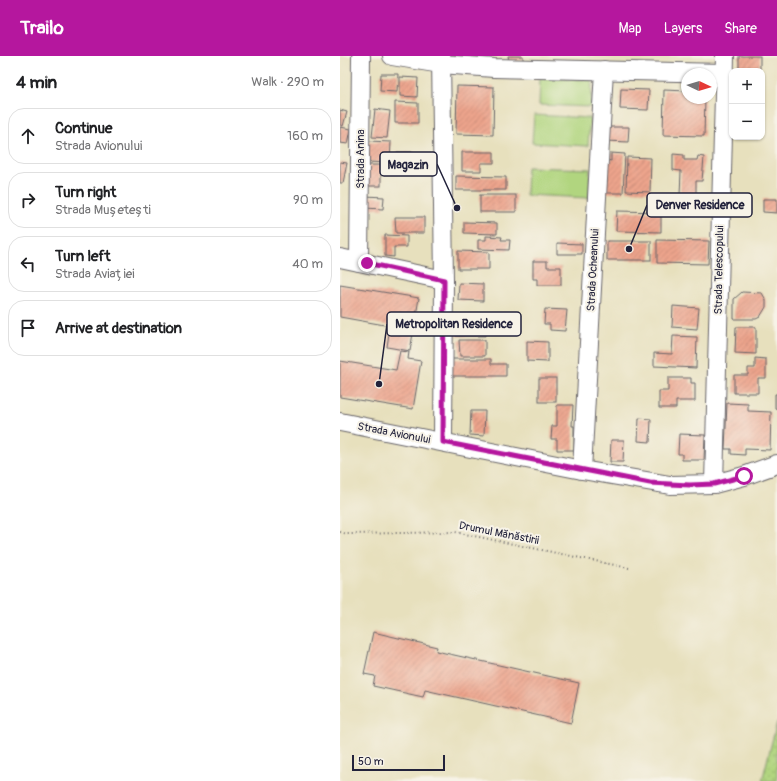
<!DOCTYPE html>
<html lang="en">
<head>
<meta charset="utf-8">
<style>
	body { margin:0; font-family:Pangolin,sans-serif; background:#f6f6f6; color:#202124 }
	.controls { position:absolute; right:12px; top:12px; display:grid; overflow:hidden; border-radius:8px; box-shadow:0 1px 3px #0004 }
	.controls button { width:36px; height:36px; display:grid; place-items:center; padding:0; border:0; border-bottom:1px solid #e0e0e0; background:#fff; color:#202124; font:20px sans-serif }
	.compass { position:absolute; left:341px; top:12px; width:36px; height:36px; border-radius:50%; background:#fff; box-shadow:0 1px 3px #0004; rotate:94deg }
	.scale { position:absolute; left:12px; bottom:10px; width:93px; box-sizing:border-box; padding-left:4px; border:2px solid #22223b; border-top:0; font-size:11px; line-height:14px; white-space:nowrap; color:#22223b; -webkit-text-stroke:3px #f7f3e8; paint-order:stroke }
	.stop { position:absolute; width:12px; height:12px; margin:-9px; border:3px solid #b5179e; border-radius:50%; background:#fff }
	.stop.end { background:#b5179e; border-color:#fff; box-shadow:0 1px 4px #0008 }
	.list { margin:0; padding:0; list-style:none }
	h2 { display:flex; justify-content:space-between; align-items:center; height:52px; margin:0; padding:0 16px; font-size:17px }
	h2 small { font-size:13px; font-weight:400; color:#757577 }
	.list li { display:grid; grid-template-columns:26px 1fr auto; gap:12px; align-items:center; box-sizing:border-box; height:56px; margin:0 8px 8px; padding:0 8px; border:1px solid #e0e0e0; border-radius:16px }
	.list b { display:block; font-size:15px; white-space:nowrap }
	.list p { margin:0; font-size:13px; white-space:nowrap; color:#757577 }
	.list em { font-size:13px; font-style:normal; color:#757577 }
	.icon { flex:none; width:22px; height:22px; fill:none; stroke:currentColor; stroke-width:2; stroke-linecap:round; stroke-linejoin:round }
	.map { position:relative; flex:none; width:437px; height:725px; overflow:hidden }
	header { display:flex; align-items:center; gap:24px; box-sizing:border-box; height:56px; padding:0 20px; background:#b5179e; color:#fff }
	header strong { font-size:19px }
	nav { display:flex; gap:22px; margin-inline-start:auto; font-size:14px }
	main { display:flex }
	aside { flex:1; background:#fff }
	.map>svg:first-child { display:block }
	.grass { fill:url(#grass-dots); stroke:#6a7c5d }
	.green { fill:#b1d57f; stroke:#6a7c5d }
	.building { fill:url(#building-hatch) }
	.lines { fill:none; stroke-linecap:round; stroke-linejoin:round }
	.minor-casing { stroke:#676468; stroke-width:20 }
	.path { stroke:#676468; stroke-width:2; stroke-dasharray:1 3; stroke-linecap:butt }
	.minor { stroke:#fff; stroke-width:18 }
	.route { stroke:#b5179e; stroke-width:5 }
	.labels { text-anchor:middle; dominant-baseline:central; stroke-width:4; stroke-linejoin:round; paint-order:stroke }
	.street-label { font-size:11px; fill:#22223b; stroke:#f7f3e8 }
	.leader { fill:none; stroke:#22223b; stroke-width:1.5 }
	.callout-dot { fill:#22223b; stroke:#f7f3e8; stroke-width:1.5 }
	.callout { fill:#f7f3e8; stroke:#22223b; stroke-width:1.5 }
	.callout-label { font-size:12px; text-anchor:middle; font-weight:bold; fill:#22223b }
</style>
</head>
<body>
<header>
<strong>Trailo</strong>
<nav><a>Map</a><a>Layers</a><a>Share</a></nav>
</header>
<main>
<aside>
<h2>4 min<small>Walk · 290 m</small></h2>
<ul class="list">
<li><svg class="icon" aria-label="ahead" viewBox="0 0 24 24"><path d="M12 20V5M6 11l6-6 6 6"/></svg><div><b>Continue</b><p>Strada Avionului</p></div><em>160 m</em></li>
<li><svg class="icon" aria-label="right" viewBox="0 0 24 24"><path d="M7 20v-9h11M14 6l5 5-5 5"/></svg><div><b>Turn right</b><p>Strada Mușetești</p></div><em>90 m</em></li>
<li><svg class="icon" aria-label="left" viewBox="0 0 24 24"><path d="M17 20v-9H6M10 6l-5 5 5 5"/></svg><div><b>Turn left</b><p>Strada Aviației</p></div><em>40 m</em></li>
<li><svg class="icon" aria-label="arrive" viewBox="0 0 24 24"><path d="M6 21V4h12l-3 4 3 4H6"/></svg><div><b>Arrive at destination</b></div></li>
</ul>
</aside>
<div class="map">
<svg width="437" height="725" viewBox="0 0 437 725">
	<defs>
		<pattern id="grass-dots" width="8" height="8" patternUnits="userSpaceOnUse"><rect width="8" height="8" fill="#b1d57f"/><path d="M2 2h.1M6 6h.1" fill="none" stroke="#98b76f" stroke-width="1.8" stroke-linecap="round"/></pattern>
		<pattern id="building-hatch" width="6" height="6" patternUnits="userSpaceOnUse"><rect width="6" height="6" fill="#eda48c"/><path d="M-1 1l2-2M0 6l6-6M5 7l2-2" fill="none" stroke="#c08574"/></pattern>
	</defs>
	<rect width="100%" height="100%" fill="#f7f3e8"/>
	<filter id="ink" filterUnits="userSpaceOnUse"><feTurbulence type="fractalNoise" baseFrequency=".025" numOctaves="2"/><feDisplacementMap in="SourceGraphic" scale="8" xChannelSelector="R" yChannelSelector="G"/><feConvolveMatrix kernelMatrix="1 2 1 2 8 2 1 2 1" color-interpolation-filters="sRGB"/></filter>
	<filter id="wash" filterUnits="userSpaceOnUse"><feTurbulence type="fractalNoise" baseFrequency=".012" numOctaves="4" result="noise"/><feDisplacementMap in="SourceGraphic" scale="16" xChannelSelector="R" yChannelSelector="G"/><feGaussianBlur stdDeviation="0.9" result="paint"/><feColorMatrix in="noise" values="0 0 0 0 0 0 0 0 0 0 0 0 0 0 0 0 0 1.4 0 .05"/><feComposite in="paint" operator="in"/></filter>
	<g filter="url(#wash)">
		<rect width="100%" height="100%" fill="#e7e0bd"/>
		<path class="grass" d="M437,666V725H422Z"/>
		<g class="green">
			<path d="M200,22L252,24L251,51L199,49Z"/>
			<path d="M194,59L250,62L248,90L192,87Z"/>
			<path d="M187,111L250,113L249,142L186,139Z"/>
		</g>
		<g id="blocks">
			<g class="building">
				<path d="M168,0H183V4L169,5Z"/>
				<rect x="399" y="0" width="21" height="13"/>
				<path d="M41,18H58L57,36L40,35Z"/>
				<path d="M60,21L78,22L77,41L60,40Z"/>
				<path d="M117,30L154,31L153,79L116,78Z"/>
				<path d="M281,33L309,34L308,54L280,53Z"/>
				<path d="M324,34L347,35V42H365L364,80L323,79Z"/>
				<path d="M55,46L78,47V67H55Z"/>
				<path d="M35,53L50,55L47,82L32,81Z"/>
				<path d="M0,54L7,56L3,70L0,69Z"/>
				<path d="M0,71L11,73L8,88L0,87Z"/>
				<path d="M267,71H289L288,86L267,85Z"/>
				<path d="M28,85L51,86L50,107L27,106Z"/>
				<path d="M57,96H74L75,116H57Z"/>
				<path d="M122,96H154V107H141V115H122Z"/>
				<path d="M271,97L285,98L283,137H265L266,104L271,105Z"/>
				<path d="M333,98L344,99V104H357L358,100L364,101L362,125H356V140L340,139L341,115L333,114Z"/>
				<path d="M287,101L311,102L310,136L286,135Z"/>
				<path d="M0,106L7,107L3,127H0Z"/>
				<rect x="24" y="109" width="17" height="21"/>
				<path d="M116,120L166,121V134H116Z"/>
				<rect x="140" y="139" width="36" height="17"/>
				<path d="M25,140L44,141L43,153L24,152Z"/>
				<path d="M423,143H437V157L423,156Z"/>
				<path d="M277,155L321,156V176L276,175Z"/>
				<path d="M55,161H84V177H56Z"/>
				<path d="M124,166L157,167V178L124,177Z"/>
				<path d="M45,179L67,180V191H54V201L45,200Z"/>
				<path d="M146,180L162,181L161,184H170L169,194L138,193V184H146Z"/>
				<path d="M317,184L369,185L368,208L317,207Z"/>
				<rect x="267" y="185" width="44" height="19"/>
				<path d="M217,187L242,188V198H217Z"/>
				<path d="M118,195L149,196V213H118Z"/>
				<path d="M193,205H207V211H221V229H197V223H193Z"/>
				<path d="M119,227L143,228V245L118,244Z"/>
				<path d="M0,229L79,242L70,295L47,291L50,270L0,261Z"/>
				<path d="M402,236L422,237L426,244V251L420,261L416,263H394V243Z"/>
				<path d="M333,250L359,252L357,273L332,271Z"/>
				<path d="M205,253L227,254L225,275L210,274V268H204Z"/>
				<path d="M116,264H137V270H145V280H116Z"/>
				<path d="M396,271H416V298L395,297Z"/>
				<path d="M333,280L357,281L356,312L314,310V297L332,298Z"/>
				<path d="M119,284H145V300H120Z"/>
				<path d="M187,285L208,286V306L187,305Z"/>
				<path d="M60,295L69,296L68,303L81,305L73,353L0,341V305L56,314Z"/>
				<path d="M415,302L426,303V322H418V337H394V319H408V312H415Z"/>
				<path d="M110,303H151V308H166V320H110Z"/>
				<rect x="199" y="322" width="17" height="24"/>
				<path d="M328,322H351V327H355V345H336V352H319V335H328Z"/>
				<path d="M435,338H437V353L435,352Z"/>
				<path d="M387,347L408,348V355L431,356L430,394L405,393V399L391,398V393H385Z"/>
				<path d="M217,349H233L232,370H234V394H217V383H211L212,370H217Z"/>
				<path d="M131,355H145L144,380L130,379Z"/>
				<path d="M299,362L311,363L310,386L298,385Z"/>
				<path d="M339,378L365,379L364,404H342V398H338Z"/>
				<path d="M271,384H284L283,406H270Z"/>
				<path d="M33,576L97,591L96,595L239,627L231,667L85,634L83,641L33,630L35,620L24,618Z"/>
			</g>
		</g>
	</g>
	<g filter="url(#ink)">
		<use href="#blocks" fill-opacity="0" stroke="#676468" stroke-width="1"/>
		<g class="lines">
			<g class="minor-casing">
				<g id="minor">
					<path d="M52,0L101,8L154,12L384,17"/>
					<path d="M101,0L104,224L103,386"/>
					<path d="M0,202L104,224"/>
					<path d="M19,206L21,0"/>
					<path d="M0,366L242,414L330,429L374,428L404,420L437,408"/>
					<path d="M242,414L264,14"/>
					<path d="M374,428L385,0"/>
				</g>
			</g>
			<path class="path" d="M0,476L7,478L115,476L289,512"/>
			<use href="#minor" class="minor"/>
		</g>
	</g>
	<g class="lines" filter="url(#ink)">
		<path class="route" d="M27,207L104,224L103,386L310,427L350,429L374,428L404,420"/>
	</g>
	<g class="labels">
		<g class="street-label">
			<text transform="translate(20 103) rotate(-90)">Strada Anina</text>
			<text transform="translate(253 214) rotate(-87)">Strada Ocheanului</text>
			<text transform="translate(379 214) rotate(-89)">Strada Telescopului</text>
			<text transform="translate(54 377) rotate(11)">Strada Avionului</text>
			<text transform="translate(159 477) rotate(11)">Drumul Mănăstirii</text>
		</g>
	</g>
	<path class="leader" d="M117 152L97 108M289 193L307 149M39 328L47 268"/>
	<g class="callout-dot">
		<circle cx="117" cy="152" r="4"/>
		<circle cx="289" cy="193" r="4"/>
		<circle cx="39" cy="328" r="4"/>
	</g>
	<g class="callout">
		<rect x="40" y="96" width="57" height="24" rx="4"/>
		<rect x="307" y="137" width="105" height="24" rx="4"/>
		<rect x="47" y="256" width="134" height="24" rx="4"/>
	</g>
	<g class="callout-label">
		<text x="68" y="113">Magazin</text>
		<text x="360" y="153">Denver Residence</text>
		<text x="114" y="272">Metropolitan Residence</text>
	</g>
</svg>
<div class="controls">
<button>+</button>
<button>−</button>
</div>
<svg class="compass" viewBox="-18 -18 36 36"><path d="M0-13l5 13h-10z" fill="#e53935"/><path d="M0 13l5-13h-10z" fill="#757577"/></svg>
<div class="scale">50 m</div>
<div class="stop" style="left:404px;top:420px"></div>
<div class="stop end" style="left:27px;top:207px"></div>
</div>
</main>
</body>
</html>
